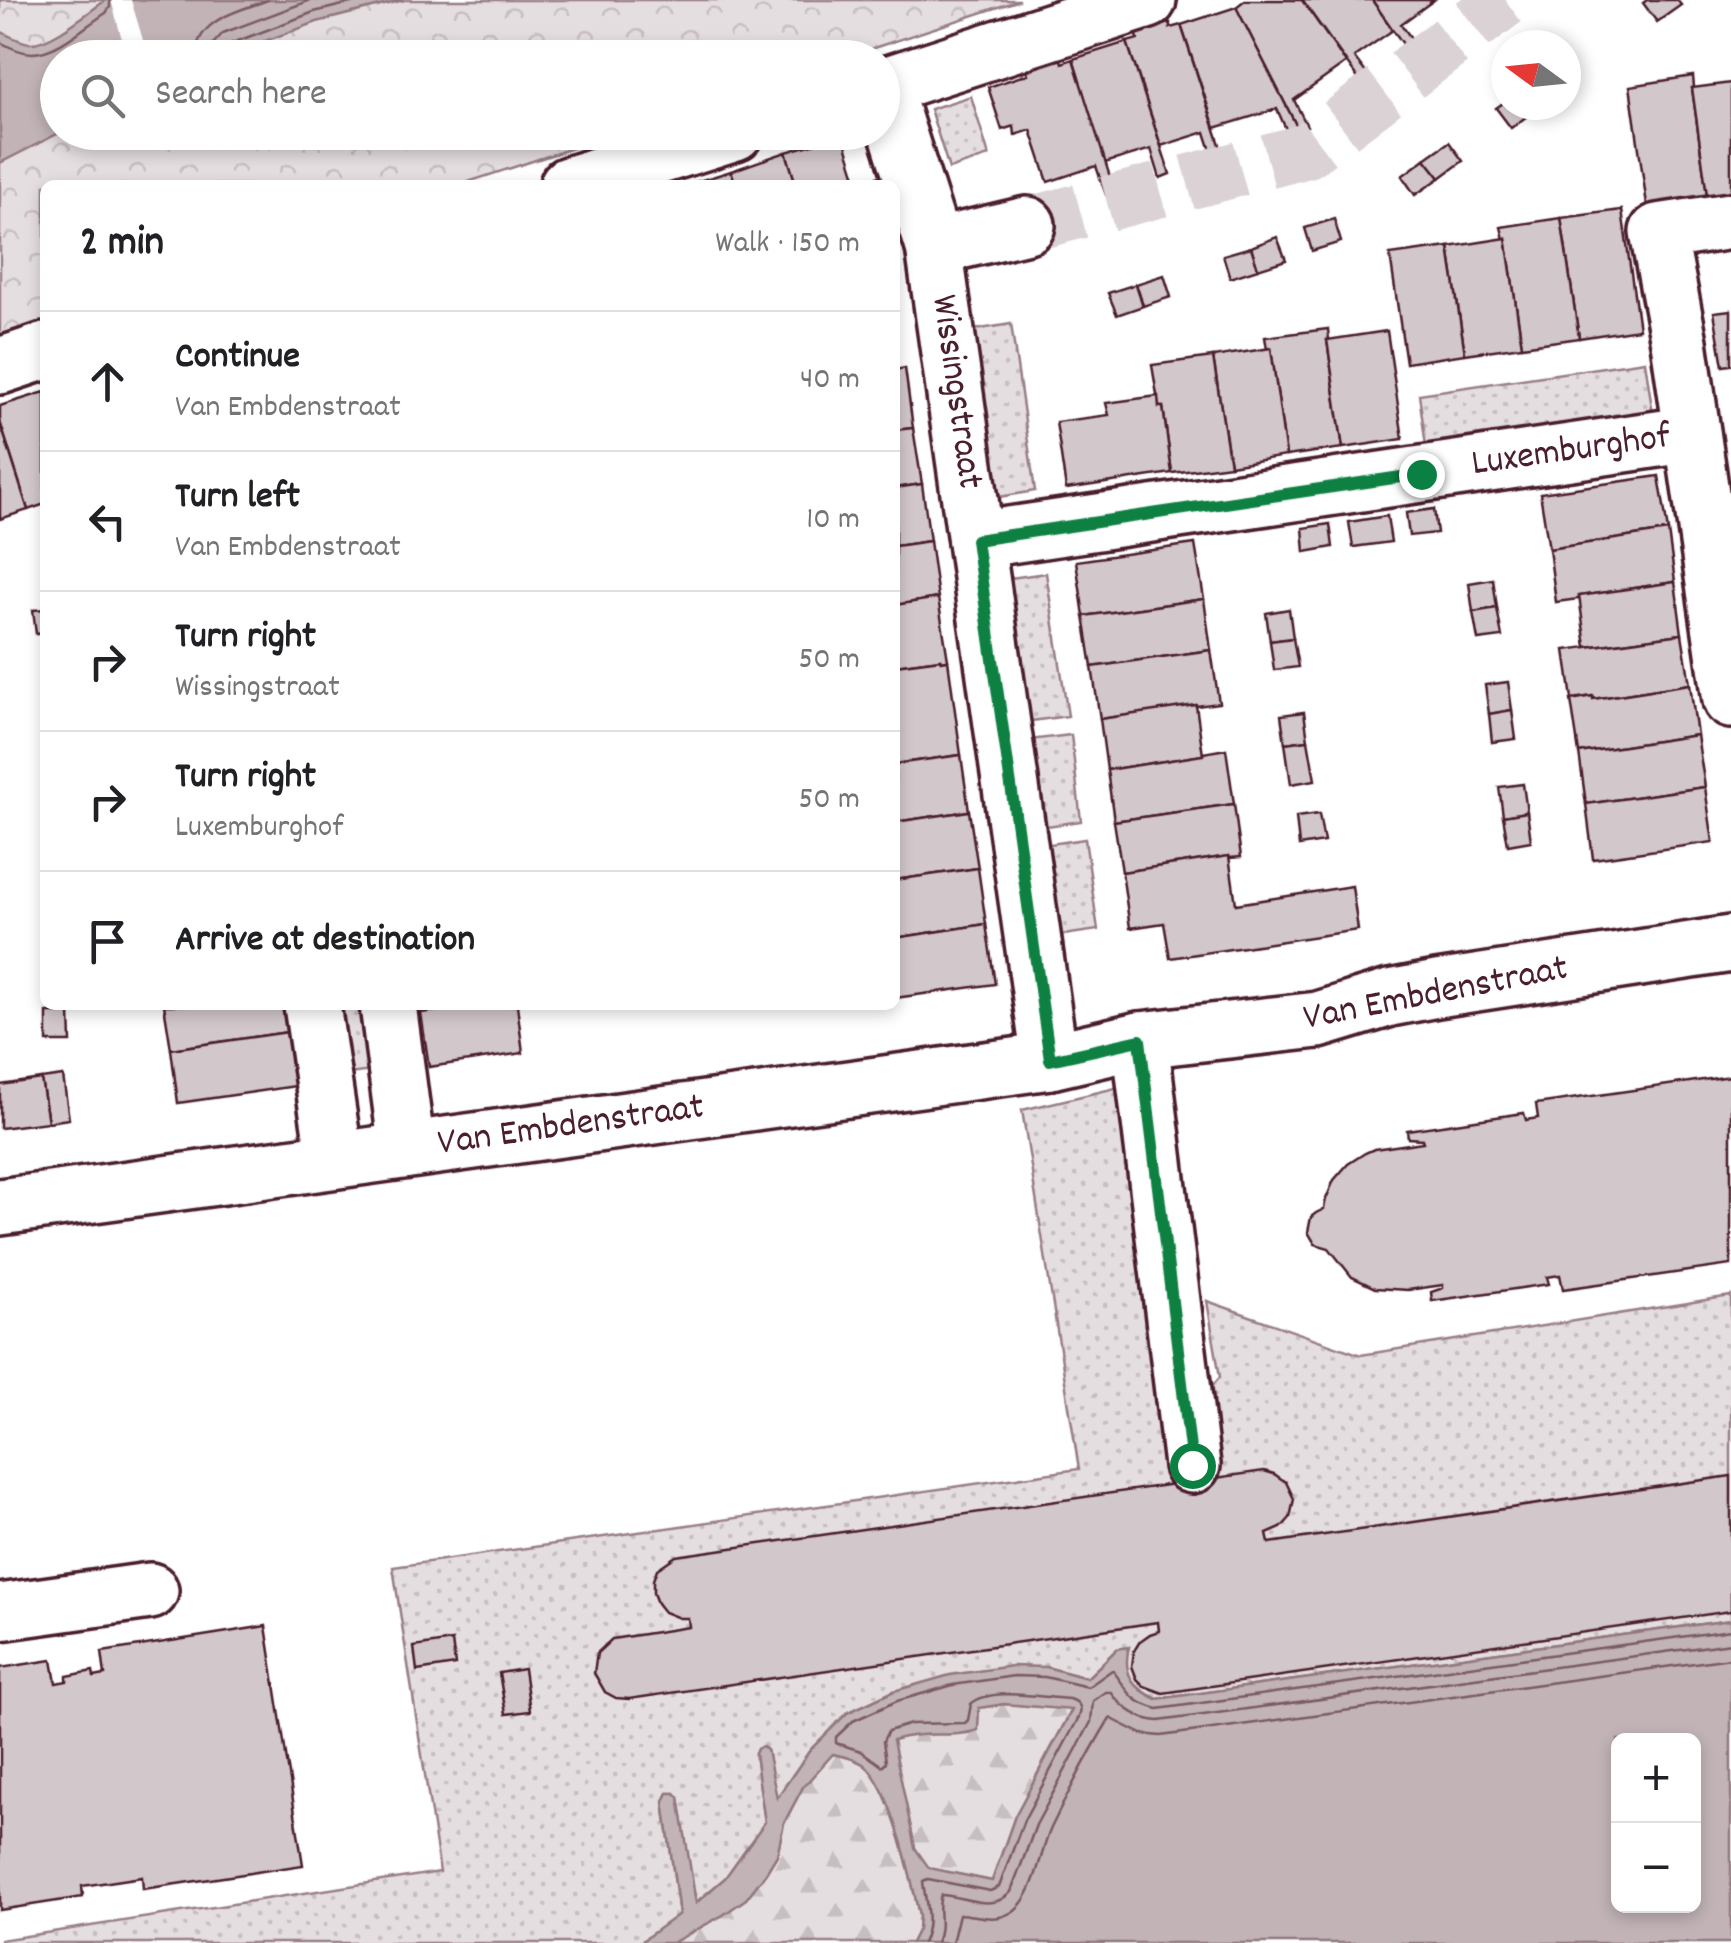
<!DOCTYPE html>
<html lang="en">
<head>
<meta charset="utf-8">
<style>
	body { margin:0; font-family:Dekko,sans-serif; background:#f2f2f2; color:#202124 }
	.controls { position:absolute; right:30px; bottom:30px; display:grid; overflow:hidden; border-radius:15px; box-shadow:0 5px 15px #0003 }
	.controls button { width:90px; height:90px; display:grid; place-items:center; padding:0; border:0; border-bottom:2px solid #e0e0e0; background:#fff; color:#202124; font:50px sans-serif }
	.compass { position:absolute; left:1491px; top:30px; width:90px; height:90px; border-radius:50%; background:#fff; box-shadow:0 5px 15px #0003; rotate:285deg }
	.stop { position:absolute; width:30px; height:30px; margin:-22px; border:8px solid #0b8043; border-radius:50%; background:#fff }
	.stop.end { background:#0b8043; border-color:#fff; box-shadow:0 2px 10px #0008 }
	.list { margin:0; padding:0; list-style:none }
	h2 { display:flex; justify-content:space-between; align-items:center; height:130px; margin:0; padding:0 40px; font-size:42px }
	h2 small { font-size:32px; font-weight:400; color:#757577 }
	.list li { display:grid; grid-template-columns:65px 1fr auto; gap:30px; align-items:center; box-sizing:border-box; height:140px; padding:0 40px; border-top:2px solid #e0e0e0 }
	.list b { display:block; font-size:38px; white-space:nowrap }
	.list p { margin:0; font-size:32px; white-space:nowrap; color:#757577 }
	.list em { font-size:32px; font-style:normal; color:#757577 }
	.icon { flex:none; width:55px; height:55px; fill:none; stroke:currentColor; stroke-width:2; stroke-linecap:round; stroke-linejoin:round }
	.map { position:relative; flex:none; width:1731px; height:1943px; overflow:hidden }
	.search { position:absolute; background:#fff; box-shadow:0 5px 15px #0003; left:40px; top:40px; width:860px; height:110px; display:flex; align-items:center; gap:25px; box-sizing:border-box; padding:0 35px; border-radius:55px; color:#757577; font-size:38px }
	.panel { position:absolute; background:#fff; box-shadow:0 5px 15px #0003; left:40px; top:180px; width:860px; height:830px; border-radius:15px }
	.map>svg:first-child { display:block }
	.grass { fill:url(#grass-dots); stroke:#987e86; stroke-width:2.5 }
	.forest { fill:url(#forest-firs); stroke:#987e86; stroke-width:2.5 }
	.park { fill:url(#park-crowns); stroke:#987e86; stroke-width:2.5 }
	.water { fill:#c1b3b6; stroke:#91787e; stroke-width:2.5; fill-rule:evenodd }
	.pier { fill:#fff }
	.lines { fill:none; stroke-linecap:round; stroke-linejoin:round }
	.shore { stroke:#7a5a63; stroke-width:2.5 }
	.building { fill:#d2c7cb; stroke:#4a1f2b; stroke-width:2.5 }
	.minor-tunnel { stroke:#dbd2d5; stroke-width:55; stroke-dasharray:55 28; stroke-linecap:butt }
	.minor-casing { stroke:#4a1f2b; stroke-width:62 }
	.minor { stroke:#fff; stroke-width:55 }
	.route { stroke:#0b8043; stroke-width:12 }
	.labels { text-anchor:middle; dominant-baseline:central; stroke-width:10; stroke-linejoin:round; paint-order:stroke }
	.street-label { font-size:38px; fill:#4a1f2b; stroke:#fff }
</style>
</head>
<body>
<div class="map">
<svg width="1731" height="1943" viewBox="0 0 1731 1943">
	<defs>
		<pattern id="grass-dots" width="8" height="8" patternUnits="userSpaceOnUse" patternTransform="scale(2.5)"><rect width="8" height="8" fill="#e5dee0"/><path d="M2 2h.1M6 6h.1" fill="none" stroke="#c6bec0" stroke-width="1.8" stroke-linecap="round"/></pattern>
		<pattern id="forest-firs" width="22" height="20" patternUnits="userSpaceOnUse" patternTransform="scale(2.5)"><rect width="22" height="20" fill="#e5dee0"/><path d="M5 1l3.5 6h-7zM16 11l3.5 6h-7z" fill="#c6bec0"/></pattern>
		<pattern id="park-crowns" width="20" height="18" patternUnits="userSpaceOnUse" patternTransform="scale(2.5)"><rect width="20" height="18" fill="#e5dee0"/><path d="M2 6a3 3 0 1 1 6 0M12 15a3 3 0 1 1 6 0" fill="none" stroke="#c6bec0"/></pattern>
	</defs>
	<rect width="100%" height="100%" fill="#fff"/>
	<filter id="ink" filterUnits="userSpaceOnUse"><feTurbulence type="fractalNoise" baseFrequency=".01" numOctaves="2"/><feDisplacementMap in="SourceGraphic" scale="20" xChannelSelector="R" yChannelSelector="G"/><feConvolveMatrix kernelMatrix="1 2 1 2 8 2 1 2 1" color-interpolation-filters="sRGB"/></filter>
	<g filter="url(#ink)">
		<g class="grass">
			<path d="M971,96L989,156L949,169L930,109Z"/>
			<path d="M1011,324L1035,491L993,498L968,331Z"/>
			<path d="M1645,361L1655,428L1428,461L1419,394Z"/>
			<path d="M1046,573L1068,716L1024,722L1003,579Z"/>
			<path d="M1071,735L1081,821L1040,827L1029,740Z"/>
			<path d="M1085,839L1098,930L1056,936L1043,845Z"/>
			<path d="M331,1005H369L379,1070L341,1075Z"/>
			<path d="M1120,1087L1172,1434L1220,1377L1207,1301L1361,1355L1731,1296V1620L1157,1699C1134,1688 1121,1675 1128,1648L1117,1649L1087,1678L1046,1667L894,1691L847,1713L810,1750L776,1799L767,1751L757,1749L755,1754L765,1822L725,1878L695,1903L679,1798L675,1793H668L664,1801L679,1915L639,1943H0V1940L440,1872L393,1567L1079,1469L1022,1110Z"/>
		</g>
		<g class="forest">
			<path d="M1004,1704L1072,1709L1015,1816L992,1881L928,1868L915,1848L892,1740L913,1734L968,1733L977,1730L979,1708Z"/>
			<path d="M832,1754C845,1757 859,1759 868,1768C893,1795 912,1880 919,1916L918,1929L911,1943H672L723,1915L746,1898L766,1873L777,1855L784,1823L803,1787Z"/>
		</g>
		<path class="park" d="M0,0H1020L846,57L58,58V132L618,133L459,185H45V322L0,336Z"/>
		<g class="water">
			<path d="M106,0H404L317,22L222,57L58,58L59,133L0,163V31C9,36 20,42 30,43C51,44 88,12 106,0Z"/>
			<path d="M1731,1620V1943H911L918,1929L919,1916C912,1879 893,1795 868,1768C859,1759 845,1757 833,1754L803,1787L784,1823L777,1855L766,1873L746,1899L723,1915L672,1943H639L679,1914L664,1801L668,1793H675L679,1797L696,1903L725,1878L765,1822L755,1754L757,1749L762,1746L767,1750L777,1798L810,1750L847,1713L894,1691L950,1675L1012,1666L1046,1667L1087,1678L1117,1649L1129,1647C1122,1674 1133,1688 1157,1699ZM1004,1704L1072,1710L1015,1816L992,1881L929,1868L915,1848L893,1740C923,1730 951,1739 978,1730L979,1708ZM1618,1740H1694V1906H1618Z"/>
		</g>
		<path class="pier" d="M111,0H131L148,57H127Z"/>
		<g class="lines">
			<g class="shore">
				<path d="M0,42C9,47 22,53 32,53C58,53 85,26 106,13L110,7V0"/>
				<path d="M195,58C197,18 237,12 268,0"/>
				<path d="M210,58L213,44L223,33L311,0"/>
				<path d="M223,58L224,49L230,44L314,12L363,0"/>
				<path d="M922,1943C933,1921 925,1903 923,1881L928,1879L990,1891L999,1887L1024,1820L1079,1717C1083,1708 1079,1701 1069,1699C1043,1698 990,1686 971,1704L968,1720L965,1723L911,1724L888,1731L883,1741L886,1762L882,1766L861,1751L836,1743V1737L853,1721L897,1701L953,1685L1014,1676L1045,1677L1088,1687L1112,1670C1129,1689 1127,1701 1158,1709L1731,1630"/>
				<path d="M936,1943C944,1924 936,1910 941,1895C965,1896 992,1913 1011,1892L1036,1825L1091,1722L1093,1701L1106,1692H1111C1122,1708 1140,1720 1159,1721L1731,1643"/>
				<path d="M952,1943L959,1914C977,1915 995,1923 1012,1912C1035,1898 1040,1852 1051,1828C1069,1791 1089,1752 1110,1718L1142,1734L1161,1736L1731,1658"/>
			</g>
		</g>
		<g class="building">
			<path d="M1245,0H1302L1346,63L1294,100L1307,126L1299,131L1236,7Z"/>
			<path d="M1302,0H1372L1393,30L1354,57L1372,81L1364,87Z"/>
			<path d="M1372,0H1434L1401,24L1418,48L1410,54Z"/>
			<path d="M1647,0H1677L1681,5L1657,22L1643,3Z"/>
			<path d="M1236,7L1299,131L1289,136L1277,109L1215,128L1181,25Z"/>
			<path d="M1170,23V28L1181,25L1224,157L1214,160L1205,132L1161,146L1127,42L1138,39L1136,33Z"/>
			<path d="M1127,42L1170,174L1160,178L1151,149L1105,163L1073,59Z"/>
			<path d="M1060,57L1062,63L1073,59L1115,193L1106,195L1096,166L1048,182L1031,130L1015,135L1014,126L1002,130L988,87L1028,74L1026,68Z"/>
			<path d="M1693,76L1694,87L1692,88L1707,195L1647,205L1630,86Z"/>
			<path d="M1731,83V192L1707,195L1692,88Z"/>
			<path d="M1506,101V105H1530L1534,111L1511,128L1496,108Z"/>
			<path d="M843,135L858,183L886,174L889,185H796L786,152Z"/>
			<path d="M1449,142L1463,161L1440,178L1425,159Z"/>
			<path d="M786,152L796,185H736L731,171Z"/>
			<path d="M1425,159L1440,178L1415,195L1402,176Z"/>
			<path d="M731,171L736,185H686Z"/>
			<path d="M1622,210L1639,329L1579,338L1561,218Z"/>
			<path d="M1561,218L1579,338L1522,346L1506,238L1504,239L1501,227Z"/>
			<path d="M1334,219L1341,242L1312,251L1305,228Z"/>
			<path d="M1277,237L1286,260L1258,269L1251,247Z"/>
			<path d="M1506,238L1522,346L1465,354L1449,247Z"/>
			<path d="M1251,247L1258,269L1230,278L1223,255Z"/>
			<path d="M1449,247L1465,354L1406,363L1390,255Z"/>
			<path d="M1164,275L1171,297L1143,306L1136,284Z"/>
			<path d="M1136,284L1143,306L1117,315L1108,293Z"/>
			<path d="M1731,310V365L1723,366L1714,312Z"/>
			<path d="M1328,329L1329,340H1327L1343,448L1286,456L1271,348L1267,349L1265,337Z"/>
			<path d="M1387,331L1403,439L1343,448L1327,340Z"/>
			<path d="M1271,348L1286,456L1230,465L1213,357Z"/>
			<path d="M1213,357L1230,465L1172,473L1163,407H1159L1152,365Z"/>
			<path d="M905,368L913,428L895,430V370Z"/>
			<path d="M45,392V504L28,510L0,422V406Z"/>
			<path d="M1158,396L1159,407H1163L1172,473L1066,489L1056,422L1109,415L1106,403Z"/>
			<path d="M0,422L28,510L0,519Z"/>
			<path d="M913,428L922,484L895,488V430Z"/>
			<path d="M1659,476L1668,531L1549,549L1540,493Z"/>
			<path d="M922,484L930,541L895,546V488Z"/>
			<path d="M1434,509L1437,533L1409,536L1406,513Z"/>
			<path d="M1387,516L1391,542L1353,547L1349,522Z"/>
			<path d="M1330,524L1333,547L1305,552L1303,528Z"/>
			<path d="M1668,531L1675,582L1579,596V599L1556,602L1549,549Z"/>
			<path d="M930,541L938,598L895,605V546Z"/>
			<path d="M1195,544L1204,599L1084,616L1076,561Z"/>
			<path d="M1493,579L1497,608L1473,612L1469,583Z"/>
			<path d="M1675,582L1682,634L1586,647L1579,596Z"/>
			<path d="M938,598L948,660L941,661V659L895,665V605Z"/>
			<path d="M1204,599L1211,650L1092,667L1084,616Z"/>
			<path d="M1497,608L1502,637L1478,640L1473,612Z"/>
			<path d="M45,609V633L36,634L33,610Z"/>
			<path d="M1289,609L1293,638L1270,641L1266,613Z"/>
			<path d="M1682,634L1690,684L1593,699V696L1572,699L1565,650Z"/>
			<path d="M1293,638L1298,667L1274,670L1270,641Z"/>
			<path d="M1211,650L1219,703L1100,719L1092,667Z"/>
			<path d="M941,659V661L948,660L961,755L895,764V665Z"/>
			<path d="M1508,682L1512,710L1489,714L1485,685Z"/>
			<path d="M1690,684L1697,735L1579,753L1571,700L1593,696V699Z"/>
			<path d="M1196,705L1203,755L1107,770L1100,719Z"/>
			<path d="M1512,710L1516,739L1492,742L1489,714Z"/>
			<path d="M1304,712L1308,740L1285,743L1281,715Z"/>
			<path d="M1697,735L1705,787L1586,804L1579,753Z"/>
			<path d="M1308,740L1315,780L1291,784L1285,743Z"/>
			<path d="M1226,749L1234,804L1114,821L1107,770L1203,755V753Z"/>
			<path d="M961,755L969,811L895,822V764Z"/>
			<path d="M1523,784L1527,812L1503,816L1499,787Z"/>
			<path d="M1705,787L1713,842L1593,859L1586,804Z"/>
			<path d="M1234,804L1241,857L1230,858L1229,856L1122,872L1114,821Z"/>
			<path d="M969,811L978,868L895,880V822Z"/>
			<path d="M1527,812L1531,841L1508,845L1503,816Z"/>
			<path d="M1319,814L1324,842L1299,846L1296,817Z"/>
			<path d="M1229,856L1236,904L1352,886L1358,930L1170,958L1164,923L1130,928L1122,872Z"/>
			<path d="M978,868L986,924L895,938V880Z"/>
			<path d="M986,924L995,984L895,998V938Z"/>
			<path d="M164,1005H284L288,1032L171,1049Z"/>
			<path d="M477,1005H517L523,1053L429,1067L421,1013Z"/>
			<path d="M47,1013H70L71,1042H47Z"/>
			<path d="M288,1032L296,1086L178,1103L171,1049Z"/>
			<path d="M63,1076L69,1119L48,1122L41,1079Z"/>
			<path d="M1731,1076V1265L1563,1289L1560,1275L1547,1277L1549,1284L1432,1301L1431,1292L1443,1288V1285L1408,1290L1375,1288L1352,1277L1329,1248L1315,1244L1308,1232L1311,1217L1316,1213L1324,1209L1326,1199L1334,1180L1348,1164L1365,1153L1374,1149L1423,1142L1422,1139L1408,1138L1407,1130L1524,1113L1526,1120L1538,1118L1536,1104Z"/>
			<path d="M41,1079L48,1122L0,1128V1085Z"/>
			<path d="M1264,1471L1274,1474L1286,1482L1294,1499L1290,1518L1281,1528L1267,1534L1269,1543L1731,1476V1611L1163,1693L1144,1686L1137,1679L1132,1666L1134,1651L1140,1641L1150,1634L1159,1631L1158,1622L629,1699L616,1698L605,1692L594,1673L597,1653L612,1639L689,1627L688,1618H679L664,1612L657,1603L653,1593V1580L657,1569L676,1556Z"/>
			<path d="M266,1626L303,1865L143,1889L142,1877L82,1886L83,1897L0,1910V1668L52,1660L56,1683L67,1681V1676L93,1671L94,1677L105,1675L102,1652Z"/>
			<path d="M452,1641L455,1665L417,1671L414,1647Z"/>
			<path d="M524,1669L530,1711L506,1714L499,1673Z"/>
		</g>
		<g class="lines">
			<path class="minor-tunnel" d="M1027,225L1306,151L1505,0"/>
			<g class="minor-casing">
				<g id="minor">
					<path d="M882,86L1148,0"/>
					<path d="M883,86L934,247L1050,1061"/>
					<path d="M568,185L735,132"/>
					<path d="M1731,221L1658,232L1679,342L1731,700"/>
					<path d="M934,247L1027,225"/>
					<path d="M0,366L45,351"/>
					<path d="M976,540L1692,434"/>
					<path d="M312,1005L335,1160"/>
					<path d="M388,1005L407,1150"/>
					<path d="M1140,1040L1192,1465"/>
					<path d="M0,1207L1050,1061L1140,1040L1318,1020L1390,998L1437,989L1731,944"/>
					<path d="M0,1612L150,1591"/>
				</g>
			</g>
			<use href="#minor" class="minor"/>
		</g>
	</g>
	<g class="lines" filter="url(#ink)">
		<path class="route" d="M1192,1465L1140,1040L1050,1060L976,540L1421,474"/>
	</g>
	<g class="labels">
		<g class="street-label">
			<text transform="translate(955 392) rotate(82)">Wissingstraat</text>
			<text transform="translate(1571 452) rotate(-8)">Luxemburghof</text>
			<text transform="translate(1436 995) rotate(-11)">Van Embdenstraat</text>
			<text transform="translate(571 1127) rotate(-8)">Van Embdenstraat</text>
		</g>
	</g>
</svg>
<div class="controls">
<button>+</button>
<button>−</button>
</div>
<svg class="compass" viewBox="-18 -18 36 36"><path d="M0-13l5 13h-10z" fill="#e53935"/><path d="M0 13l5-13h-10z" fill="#757577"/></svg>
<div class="stop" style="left:1192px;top:1465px"></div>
<div class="stop end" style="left:1421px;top:474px"></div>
<div class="search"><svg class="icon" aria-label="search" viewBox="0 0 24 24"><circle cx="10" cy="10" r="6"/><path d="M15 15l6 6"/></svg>Search here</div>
<section class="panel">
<h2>2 min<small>Walk · 150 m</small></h2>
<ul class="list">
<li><svg class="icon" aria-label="ahead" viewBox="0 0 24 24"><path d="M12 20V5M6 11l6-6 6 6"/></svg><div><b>Continue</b><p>Van Embdenstraat</p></div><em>40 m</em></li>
<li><svg class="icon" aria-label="left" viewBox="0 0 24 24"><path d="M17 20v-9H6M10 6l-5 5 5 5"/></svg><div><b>Turn left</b><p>Van Embdenstraat</p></div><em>10 m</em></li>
<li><svg class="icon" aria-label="right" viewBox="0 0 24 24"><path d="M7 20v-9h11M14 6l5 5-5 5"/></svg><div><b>Turn right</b><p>Wissingstraat</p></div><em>50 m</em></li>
<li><svg class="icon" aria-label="right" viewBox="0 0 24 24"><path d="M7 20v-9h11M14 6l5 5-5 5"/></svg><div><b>Turn right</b><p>Luxemburghof</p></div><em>50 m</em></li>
<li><svg class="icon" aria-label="arrive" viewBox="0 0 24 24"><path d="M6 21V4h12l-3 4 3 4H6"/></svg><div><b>Arrive at destination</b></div></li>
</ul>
</section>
</div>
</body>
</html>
